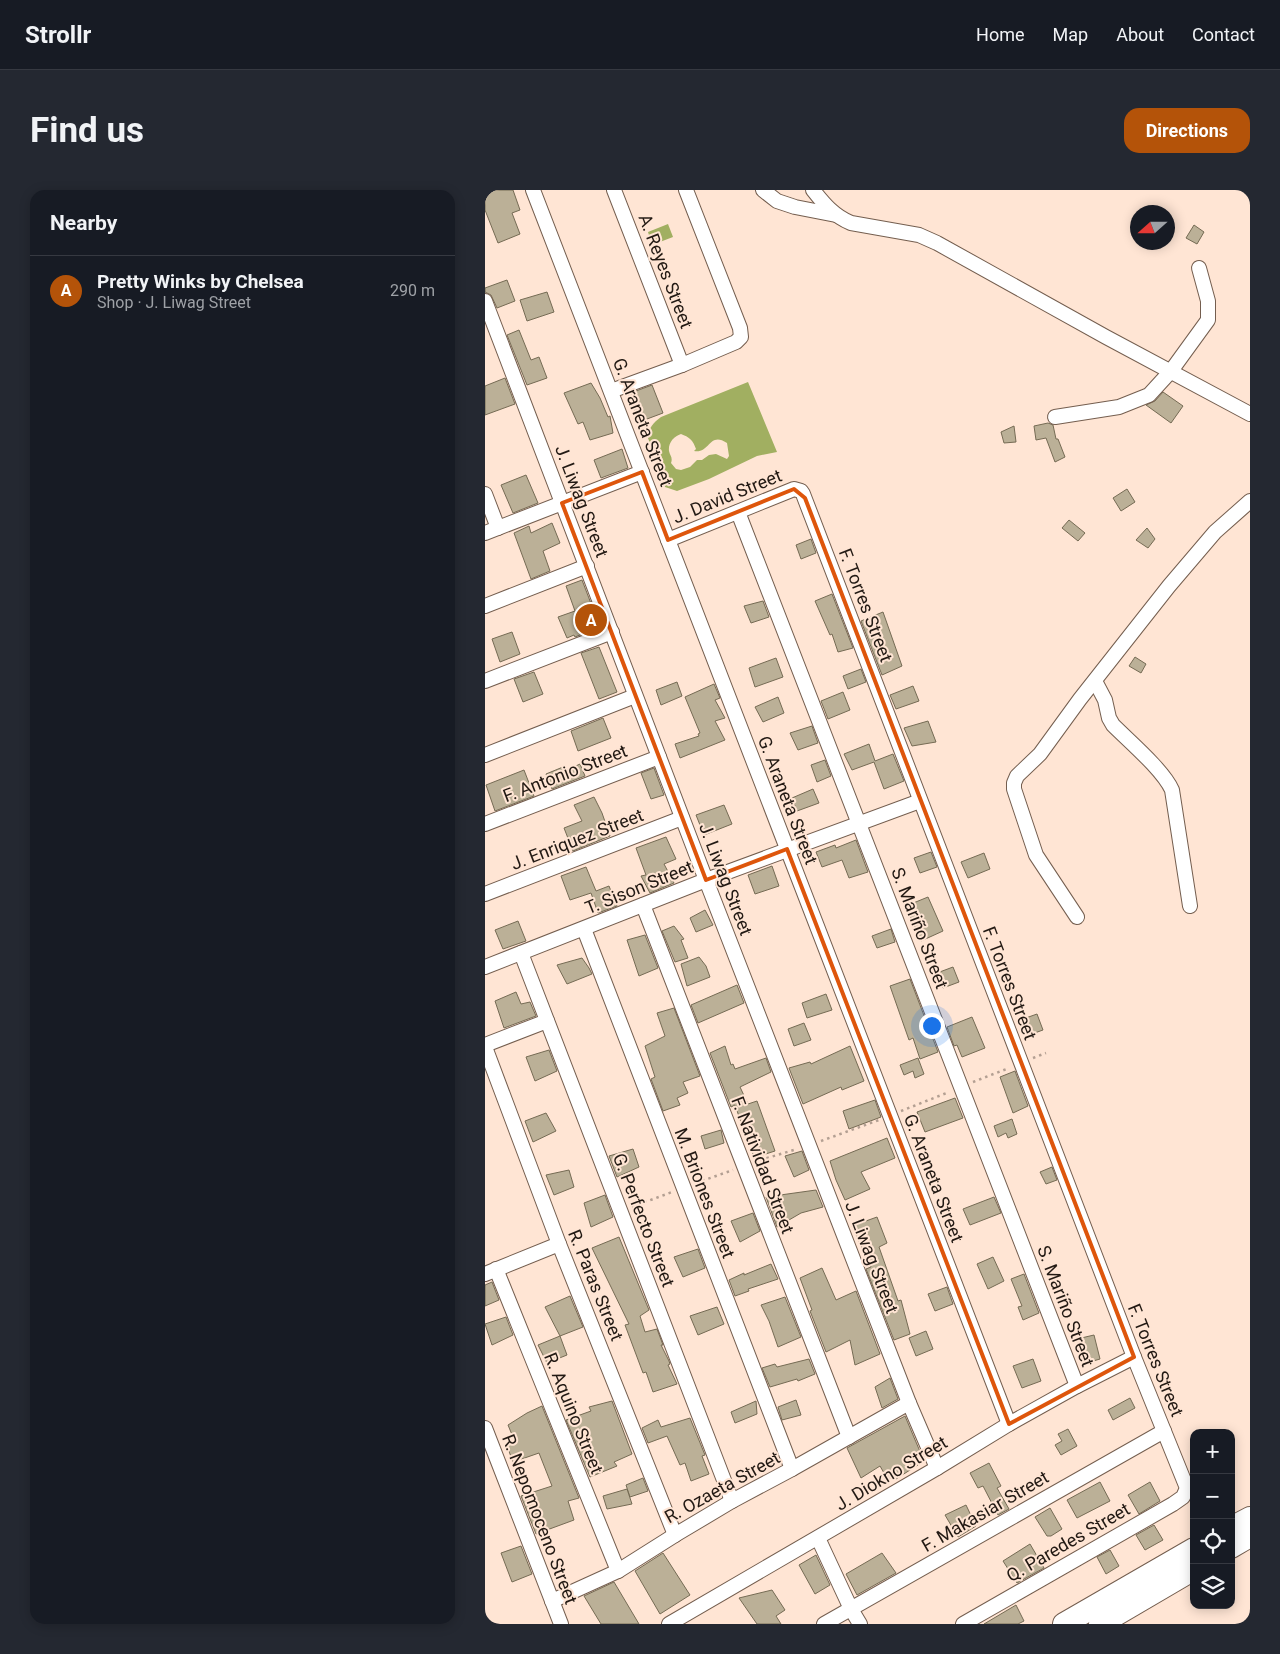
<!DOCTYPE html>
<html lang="en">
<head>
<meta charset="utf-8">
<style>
	body { margin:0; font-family:Roboto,sans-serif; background:#242831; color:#f1f3f6 }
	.controls { position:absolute; right:15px; bottom:15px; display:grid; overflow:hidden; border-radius:10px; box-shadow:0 2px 12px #0003 }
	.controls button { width:45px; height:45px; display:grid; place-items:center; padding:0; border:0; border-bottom:1px solid #363941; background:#171b24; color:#f1f3f6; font:25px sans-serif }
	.compass { position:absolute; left:645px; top:15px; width:45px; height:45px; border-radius:50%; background:#171b24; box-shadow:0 2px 12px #0003; rotate:249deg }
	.you { position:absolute; left:446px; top:835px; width:18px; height:18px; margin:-12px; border:4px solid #fff; border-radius:50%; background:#1a73e8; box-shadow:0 0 0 8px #1a73e833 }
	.badge { display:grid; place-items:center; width:32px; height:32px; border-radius:50%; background:#b45309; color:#fff; font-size:16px; font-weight:700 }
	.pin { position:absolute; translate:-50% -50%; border:2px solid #fff; box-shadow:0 1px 5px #0006 }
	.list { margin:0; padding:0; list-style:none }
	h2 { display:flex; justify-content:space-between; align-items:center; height:65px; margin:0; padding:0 20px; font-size:21px }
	h2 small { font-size:16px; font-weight:400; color:#9ea1a6 }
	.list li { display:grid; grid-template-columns:32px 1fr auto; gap:15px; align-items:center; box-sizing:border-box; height:70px; padding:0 20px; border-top:1px solid #363941 }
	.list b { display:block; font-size:19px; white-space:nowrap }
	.list p { margin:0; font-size:16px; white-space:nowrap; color:#9ea1a6 }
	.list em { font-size:16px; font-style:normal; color:#9ea1a6 }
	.icon { flex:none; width:28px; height:28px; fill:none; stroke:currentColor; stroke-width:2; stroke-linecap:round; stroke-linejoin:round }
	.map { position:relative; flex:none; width:765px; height:1434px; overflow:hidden; border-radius:15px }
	header { display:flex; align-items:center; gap:30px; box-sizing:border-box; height:70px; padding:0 25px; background:#171b24; border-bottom:1px solid #363941 }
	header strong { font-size:24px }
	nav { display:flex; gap:28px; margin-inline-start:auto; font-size:18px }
	.intro { display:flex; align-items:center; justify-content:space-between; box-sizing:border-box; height:120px; padding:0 30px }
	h1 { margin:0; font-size:35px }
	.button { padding:12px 22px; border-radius:15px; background:#b45309; color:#fff; font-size:18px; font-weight:700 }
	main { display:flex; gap:30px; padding:0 30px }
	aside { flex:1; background:#171b24; border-radius:15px; box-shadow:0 2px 12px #0003 }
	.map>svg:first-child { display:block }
	.water { fill:#a1af61; fill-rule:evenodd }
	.building { fill:#bbb097; stroke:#756b54 }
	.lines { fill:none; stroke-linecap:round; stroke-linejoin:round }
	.street-casing { stroke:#745e4f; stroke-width:16 }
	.primary-casing { stroke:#745e4f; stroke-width:24 }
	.path { stroke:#b39f92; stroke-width:2.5; stroke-dasharray:2.5 4; stroke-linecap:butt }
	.street { stroke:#fff; stroke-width:14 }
	.primary { stroke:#fff; stroke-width:22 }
	.marked { fill:none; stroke:#de560c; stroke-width:4; stroke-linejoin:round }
	.labels { text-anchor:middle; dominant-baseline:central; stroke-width:4; stroke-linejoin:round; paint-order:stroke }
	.street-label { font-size:18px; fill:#221913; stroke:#ffe5d4 }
</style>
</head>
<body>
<header>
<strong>Strollr</strong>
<nav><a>Home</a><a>Map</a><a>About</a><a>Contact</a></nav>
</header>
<div class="intro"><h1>Find us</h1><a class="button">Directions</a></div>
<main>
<aside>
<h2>Nearby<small></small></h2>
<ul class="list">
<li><span class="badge">A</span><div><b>Pretty Winks by Chelsea</b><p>Shop · J. Liwag Street</p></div><em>290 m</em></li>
</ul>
</aside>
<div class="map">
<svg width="765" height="1434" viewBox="0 0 765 1434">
	<rect width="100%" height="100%" fill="#ffe5d4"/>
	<g class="water">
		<path d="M183,34L188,47L167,55L163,42Z"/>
		<path d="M263,192L292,262L272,266L224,289L192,301L180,297L163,248C164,237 168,233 176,227ZM196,244C204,247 208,250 211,259L209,261C225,264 224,241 242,253L244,266L242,269L231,264L224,265L217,270H212L205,277L196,280L191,279L186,273C188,267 185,266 184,261C183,253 189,246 196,244Z"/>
	</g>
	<g class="building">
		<path d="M0,0H28L35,20L27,23L35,44L13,53L0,20Z"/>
		<path d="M709,35L719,42L712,54L701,48Z"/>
		<path d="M22,90L30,111L12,118L6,105L0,102V98Z"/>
		<path d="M62,102L69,122L42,131L35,110Z"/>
		<path d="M34,140L46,170L54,167L62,188L42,195L22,145Z"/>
		<path d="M20,188L30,214L0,225V196Z"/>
		<path d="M106,193L115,208L123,227L125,226L128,243L105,250L98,232L93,234L79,203Z"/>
		<path d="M167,195L178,223L154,232L143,204Z"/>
		<path d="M678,202L698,216L686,233L661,215L670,211Z"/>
		<path d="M563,233L568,235L571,249H573L580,267L570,272L561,248L551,250L549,236Z"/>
		<path d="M529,236L531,252L519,253L516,242Z"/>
		<path d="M137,259L143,278L116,288L109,270Z"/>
		<path d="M41,285L53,313L28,323L16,295Z"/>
		<path d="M642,299L650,312L636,321L628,308Z"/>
		<path d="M584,330L600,343L593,351L577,338Z"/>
		<path d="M67,333L75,353L58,361L65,381L46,389L29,343L44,336L46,343Z"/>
		<path d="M662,338L670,349L663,358L651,350Z"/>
		<path d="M326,349L331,363L316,369L311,355Z"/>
		<path d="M97,390L115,437L90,447L89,445L82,448L73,427L90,421L81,396Z"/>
		<path d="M347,404L368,458L353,462L347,444L345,445L330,411Z"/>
		<path d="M278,411L284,427L266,433L259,416Z"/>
		<path d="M398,422L417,476L397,485L376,431Z"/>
		<path d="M27,442L35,464L15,472L7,449Z"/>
		<path d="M114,457L132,502L114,509L96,463Z"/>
		<path d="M650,467L661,474L656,483L644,476Z"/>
		<path d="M291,468L298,487L270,497L264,478Z"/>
		<path d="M376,479L381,492L363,499L358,486Z"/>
		<path d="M49,482L58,504L38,512L29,489Z"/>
		<path d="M192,492L197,506L176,515L171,500Z"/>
		<path d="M229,494L235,508L230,510L240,528L230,531L240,550L195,568L190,554L214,546L213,544L215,543L200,507Z"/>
		<path d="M428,496L434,511L411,519L405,505Z"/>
		<path d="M358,502L365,520L343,529L336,511Z"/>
		<path d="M293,507L299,523L278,532L270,517Z"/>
		<path d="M118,528L126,548L93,561L86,541Z"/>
		<path d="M443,531L451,552L427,556L419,538Z"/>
		<path d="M327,536L333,553L313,560L305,543Z"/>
		<path d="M384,554L390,571L408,564L419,591L399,599L389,572L367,580L359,564Z"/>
		<path d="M340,570L346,586L332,592L326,575Z"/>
		<path d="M95,574L100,586L67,599L61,584L78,577L80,581Z"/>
		<path d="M169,578L179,605L166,609L156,583Z"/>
		<path d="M39,580L49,606L10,621L1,595Z"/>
		<path d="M328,599L334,613L312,621L307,608Z"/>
		<path d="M109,607L117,623L125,646L88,661L79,638L97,631L89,615Z"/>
		<path d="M239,615L247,634L219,645L211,625Z"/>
		<path d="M181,647L191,669L179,674L189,693L165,703L156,686L161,685L151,658Z"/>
		<path d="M371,650L383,682L364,688L357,670L337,677L331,662L350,655L351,658Z"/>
		<path d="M446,662L452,677L435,683L429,668Z"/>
		<path d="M499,663L505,679L483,688L476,672Z"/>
		<path d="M287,676L294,696L270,704L263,685Z"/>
		<path d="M101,677L111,701L124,696L132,716L113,723L106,703L85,710L76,686Z"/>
		<path d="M443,707L458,741L436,751L421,716Z"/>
		<path d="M220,720L228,735L211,742L205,728Z"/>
		<path d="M33,731L41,751L18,759L10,740Z"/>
		<path d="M189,736L199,749L196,750L203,768L190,772L177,741Z"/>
		<path d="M406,739L410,752L392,758L387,746Z"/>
		<path d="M160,745L173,778L154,786L142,750Z"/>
		<path d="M214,767L221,776L225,787L202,796L196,774Z"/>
		<path d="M97,768L104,778L107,784L82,794L72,775Z"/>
		<path d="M468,777L474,792L458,798L452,783Z"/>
		<path d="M425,789L453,862L435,869L428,848L424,850L405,796Z"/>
		<path d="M252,795L259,813L213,833L206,815Z"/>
		<path d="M31,802L36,814L45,812L51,826L19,838L10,811Z"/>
		<path d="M341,804L347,820L322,828L317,813Z"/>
		<path d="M189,818L215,886L198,892L203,903L192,908L195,915L178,921L166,889L170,887L160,856L180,846L172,823Z"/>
		<path d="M552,824L558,840L544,845L543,843L539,845L535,835L540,833L538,829Z"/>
		<path d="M487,827L500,858L477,867L472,855L469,856L462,837Z"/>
		<path d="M319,833L326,850L309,856L303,839Z"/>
		<path d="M240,856L246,875L248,874L250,879L281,868L286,882L255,897L263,914L272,911L290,961L268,968L267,955L257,935L250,915L246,917L225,863Z"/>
		<path d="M365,856L379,891L357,900L356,897L318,914L304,878L325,872L326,874Z"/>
		<path d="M64,860L72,881L50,891L41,867Z"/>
		<path d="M433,868L439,884L430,888L428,881L419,885L415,875Z"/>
		<path d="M530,881L543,916L528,923L515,887Z"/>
		<path d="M470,908L478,928L440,942L432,922Z"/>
		<path d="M390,910L396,927L364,939L358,921Z"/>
		<path d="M61,923L71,941L48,952L40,931Z"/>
		<path d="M527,929L532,944L523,948L521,943L513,947L509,936Z"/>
		<path d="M236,940L239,953L220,959L216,946Z"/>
		<path d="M402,948L410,968L376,982L385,999L360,1010L351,990L345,971Z"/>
		<path d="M148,959L154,977L132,987L124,966Z"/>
		<path d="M317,961L324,980L309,987L300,966Z"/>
		<path d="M567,977L572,990L561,994L555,982Z"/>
		<path d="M84,980L89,997L69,1005L61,985Z"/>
		<path d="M331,1000L338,1017L316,1023L292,1037L281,1007Z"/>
		<path d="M120,1005L128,1027L106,1037L99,1013Z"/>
		<path d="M509,1007L516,1023L485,1035L478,1019Z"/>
		<path d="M268,1023L275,1041L255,1052L246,1031Z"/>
		<path d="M392,1027L402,1053L394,1057L413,1111L416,1110L425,1144L409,1150L381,1079L386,1077L367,1036Z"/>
		<path d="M134,1047L164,1120L155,1126L160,1142L172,1139L178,1155H176L184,1171L185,1174L183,1175L192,1194L168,1202L161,1182L158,1183L140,1135L144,1134L107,1058Z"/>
		<path d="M213,1059L220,1078L198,1087L189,1067Z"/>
		<path d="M508,1067L519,1091L503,1099L492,1074Z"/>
		<path d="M286,1074L293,1089L263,1099L264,1101L250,1106L244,1090L259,1083V1085Z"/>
		<path d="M337,1078L351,1110L371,1101L395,1164L370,1175L365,1150L341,1162L325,1121L327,1120L315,1088Z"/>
		<path d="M539,1084L554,1123L538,1130L533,1117L537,1116L526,1089Z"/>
		<path d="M7,1092L14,1110L0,1116V1095Z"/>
		<path d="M462,1097L468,1114L450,1121L443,1104Z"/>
		<path d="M85,1106L98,1137L75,1146L60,1117Z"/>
		<path d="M300,1107L316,1147L293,1157L284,1131L276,1115Z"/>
		<path d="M232,1117L239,1134L213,1145L205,1126Z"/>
		<path d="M21,1127L28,1145L7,1155L0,1134Z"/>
		<path d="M441,1141L448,1159L431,1166L424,1148Z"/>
		<path d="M609,1145L615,1169L598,1174L592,1149Z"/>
		<path d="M75,1146L82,1165L62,1173L53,1155Z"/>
		<path d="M324,1169L330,1184L313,1191L312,1189L285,1197L277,1178L290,1174L292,1177Z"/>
		<path d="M548,1169L556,1191L537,1198L528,1176Z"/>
		<path d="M405,1188L413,1209L397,1218L390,1197Z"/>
		<path d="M645,1208L650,1218L628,1230L623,1220Z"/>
		<path d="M311,1210L316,1225L297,1230L293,1217Z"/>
		<path d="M127,1211L147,1264L129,1272L132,1276L105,1287L81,1230L106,1221L104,1217Z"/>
		<path d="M271,1211L272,1224L250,1233L246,1222Z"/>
		<path d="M57,1216L94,1308L83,1311L89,1330L51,1344L36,1306L67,1296L54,1263L28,1272L22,1256L30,1252L23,1235L42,1223Z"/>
		<path d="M420,1226L439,1271L411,1289L409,1286L403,1290L395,1276L376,1288L362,1258Z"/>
		<path d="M205,1228L220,1265L217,1266L224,1284L206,1291L200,1273L195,1275L182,1246L163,1253L157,1238L173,1230L176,1237Z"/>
		<path d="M583,1239L592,1256L576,1265L570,1255L577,1251L573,1244Z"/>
		<path d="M504,1273L516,1296L512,1298L524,1319L513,1325L498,1296L493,1298L485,1283Z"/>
		<path d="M158,1288L163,1301L145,1307L141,1295Z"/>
		<path d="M615,1292L625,1311L592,1328L582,1310Z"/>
		<path d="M665,1292L675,1311L654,1324L643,1305Z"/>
		<path d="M142,1299L147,1314L122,1319L118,1306Z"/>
		<path d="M481,1315L491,1336L473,1347L460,1325Z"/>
		<path d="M565,1318L577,1339L566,1346H562L550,1327Z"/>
		<path d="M669,1335L678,1350L660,1360L651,1345Z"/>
		<path d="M545,1354L559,1378L532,1393L518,1371Z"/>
		<path d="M36,1356L47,1384L27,1392L16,1363Z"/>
		<path d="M625,1360L634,1376L621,1384L612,1367Z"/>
		<path d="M178,1363L205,1405L175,1424L150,1381Z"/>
		<path d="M397,1363L411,1383L372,1405L361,1384Z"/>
		<path d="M331,1365L345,1395L330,1404L314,1375Z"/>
		<path d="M129,1392L154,1434H116L99,1406Z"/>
		<path d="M287,1400L300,1420L291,1426L296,1434H272L254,1408Z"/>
		<path d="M531,1415L539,1431L533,1434H499Z"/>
	</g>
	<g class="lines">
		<g class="street-casing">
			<g id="street">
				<path d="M48,0L524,1234"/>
				<path d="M129,0L197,175"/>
				<path d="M278,0L292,11L310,17L351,25"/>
				<path d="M328,0C339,14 349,26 366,33L434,45L452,53L621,147L765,224"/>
				<path d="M0,111L221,690L424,1213L452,1278"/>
				<path d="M126,201L197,175L251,152L256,147L255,138L201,0"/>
				<path d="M570,227L634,217L664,205L686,181L723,130V111L714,78"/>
				<path d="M0,304L13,338"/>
				<path d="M253,322L592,1196"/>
				<path d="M0,343L157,282"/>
				<path d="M183,350L309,299L316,301L318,304L649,1167L702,1298L698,1307L688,1314L478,1434"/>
				<path d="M0,416L102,376"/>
				<path d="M0,491L127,442"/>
				<path d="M610,491L620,510L624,528L628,535C645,552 678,580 687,600L705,716"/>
				<path d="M0,565L150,506"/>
				<path d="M0,634L174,567"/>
				<path d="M0,704L197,628"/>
				<path d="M158,715L364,1247"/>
				<path d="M592,727L551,665L529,599V593L532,586L555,564L595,509L684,396L730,342L765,311"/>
				<path d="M99,739L307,1279"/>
				<path d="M36,763L247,1311"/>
				<path d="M0,777L221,690L435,611"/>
				<path d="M0,855L62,831"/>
				<path d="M0,857L74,1054L190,1345"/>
				<path d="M11,1079L133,1381"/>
				<path d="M0,1084L74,1054"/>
				<path d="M0,1238L76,1434"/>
				<path d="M333,1348L366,1419L375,1434"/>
				<path d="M67,1411L133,1381L190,1345L247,1311L307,1279L424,1213"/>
				<path d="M184,1434L452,1278L524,1234L592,1196L649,1167"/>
				<path d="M339,1434L679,1241"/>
			</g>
		</g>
		<g class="primary-casing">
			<g id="primary">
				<path d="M746,1338L765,1328"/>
				<path d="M746,1357L765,1346"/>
				<path d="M579,1434L709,1359"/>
				<path d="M615,1434L709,1379"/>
			</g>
		</g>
		<g class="path">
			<path d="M548,868L561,863"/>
			<path d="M488,892L524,878"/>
			<path d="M416,921L464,902"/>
			<path d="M336,951L394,930"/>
			<path d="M269,972L312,959"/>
			<path d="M211,993L248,980"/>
			<path d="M147,1017L187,1002"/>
		</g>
		<use href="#street" class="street"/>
		<use href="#primary" class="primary"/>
	</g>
	<path class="marked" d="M157,282L183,350L309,299L320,308L649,1167L524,1234L302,659L221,690L77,313Z"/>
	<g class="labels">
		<g class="street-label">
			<text transform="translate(181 81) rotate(69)">A. Reyes Street</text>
			<text transform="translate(158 232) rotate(69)">G. Araneta Street</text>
			<text transform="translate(242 306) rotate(-22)">J. David Street</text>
			<text transform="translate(97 311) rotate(69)">J. Liwag Street</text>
			<text transform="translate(381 415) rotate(69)">F. Torres Street</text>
			<text transform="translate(80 583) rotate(-21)">F. Antonio Street</text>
			<text transform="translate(303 610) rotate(69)">G. Araneta Street</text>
			<text transform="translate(92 649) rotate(-21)">J. Enriquez Street</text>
			<text transform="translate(241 689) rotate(69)">J. Liwag Street</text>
			<text transform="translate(154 697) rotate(-22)">T. Sison Street</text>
			<text transform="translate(435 738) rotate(69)">S. Mariño Street</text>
			<text transform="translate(525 793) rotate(69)">F. Torres Street</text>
			<text transform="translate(278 975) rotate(69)">F. Natividad Street</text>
			<text transform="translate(449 988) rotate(69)">G. Araneta Street</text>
			<text transform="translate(220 1003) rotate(69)">M. Briones Street</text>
			<text transform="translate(159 1030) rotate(69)">G. Perfecto Street</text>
			<text transform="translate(387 1067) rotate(69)">J. Liwag Street</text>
			<text transform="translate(111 1095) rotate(68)">R. Paras Street</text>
			<text transform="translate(581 1116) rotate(69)">S. Mariño Street</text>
			<text transform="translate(671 1170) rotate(68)">F. Torres Street</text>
			<text transform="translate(89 1223) rotate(68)">R. Aquino Street</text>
			<text transform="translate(406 1283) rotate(-31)">J. Diokno Street</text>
			<text transform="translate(237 1297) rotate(-29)">R. Ozaeta Street</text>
			<text transform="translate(500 1321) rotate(-30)">F. Makasiar Street</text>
			<text transform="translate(55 1329) rotate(69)">R. Nepomoceno Street</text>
			<text transform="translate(583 1352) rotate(-30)">Q. Paredes Street</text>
		</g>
	</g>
</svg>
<div class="controls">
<button>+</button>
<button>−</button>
<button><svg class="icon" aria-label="locate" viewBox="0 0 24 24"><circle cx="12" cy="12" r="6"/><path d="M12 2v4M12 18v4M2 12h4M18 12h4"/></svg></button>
<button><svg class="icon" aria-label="layers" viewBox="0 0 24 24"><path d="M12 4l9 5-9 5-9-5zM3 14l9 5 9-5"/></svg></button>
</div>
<svg class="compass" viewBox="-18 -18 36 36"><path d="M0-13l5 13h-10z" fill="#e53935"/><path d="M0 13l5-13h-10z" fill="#9ea1a6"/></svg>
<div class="you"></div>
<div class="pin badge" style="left:106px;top:430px">A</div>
</div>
</main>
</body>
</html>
